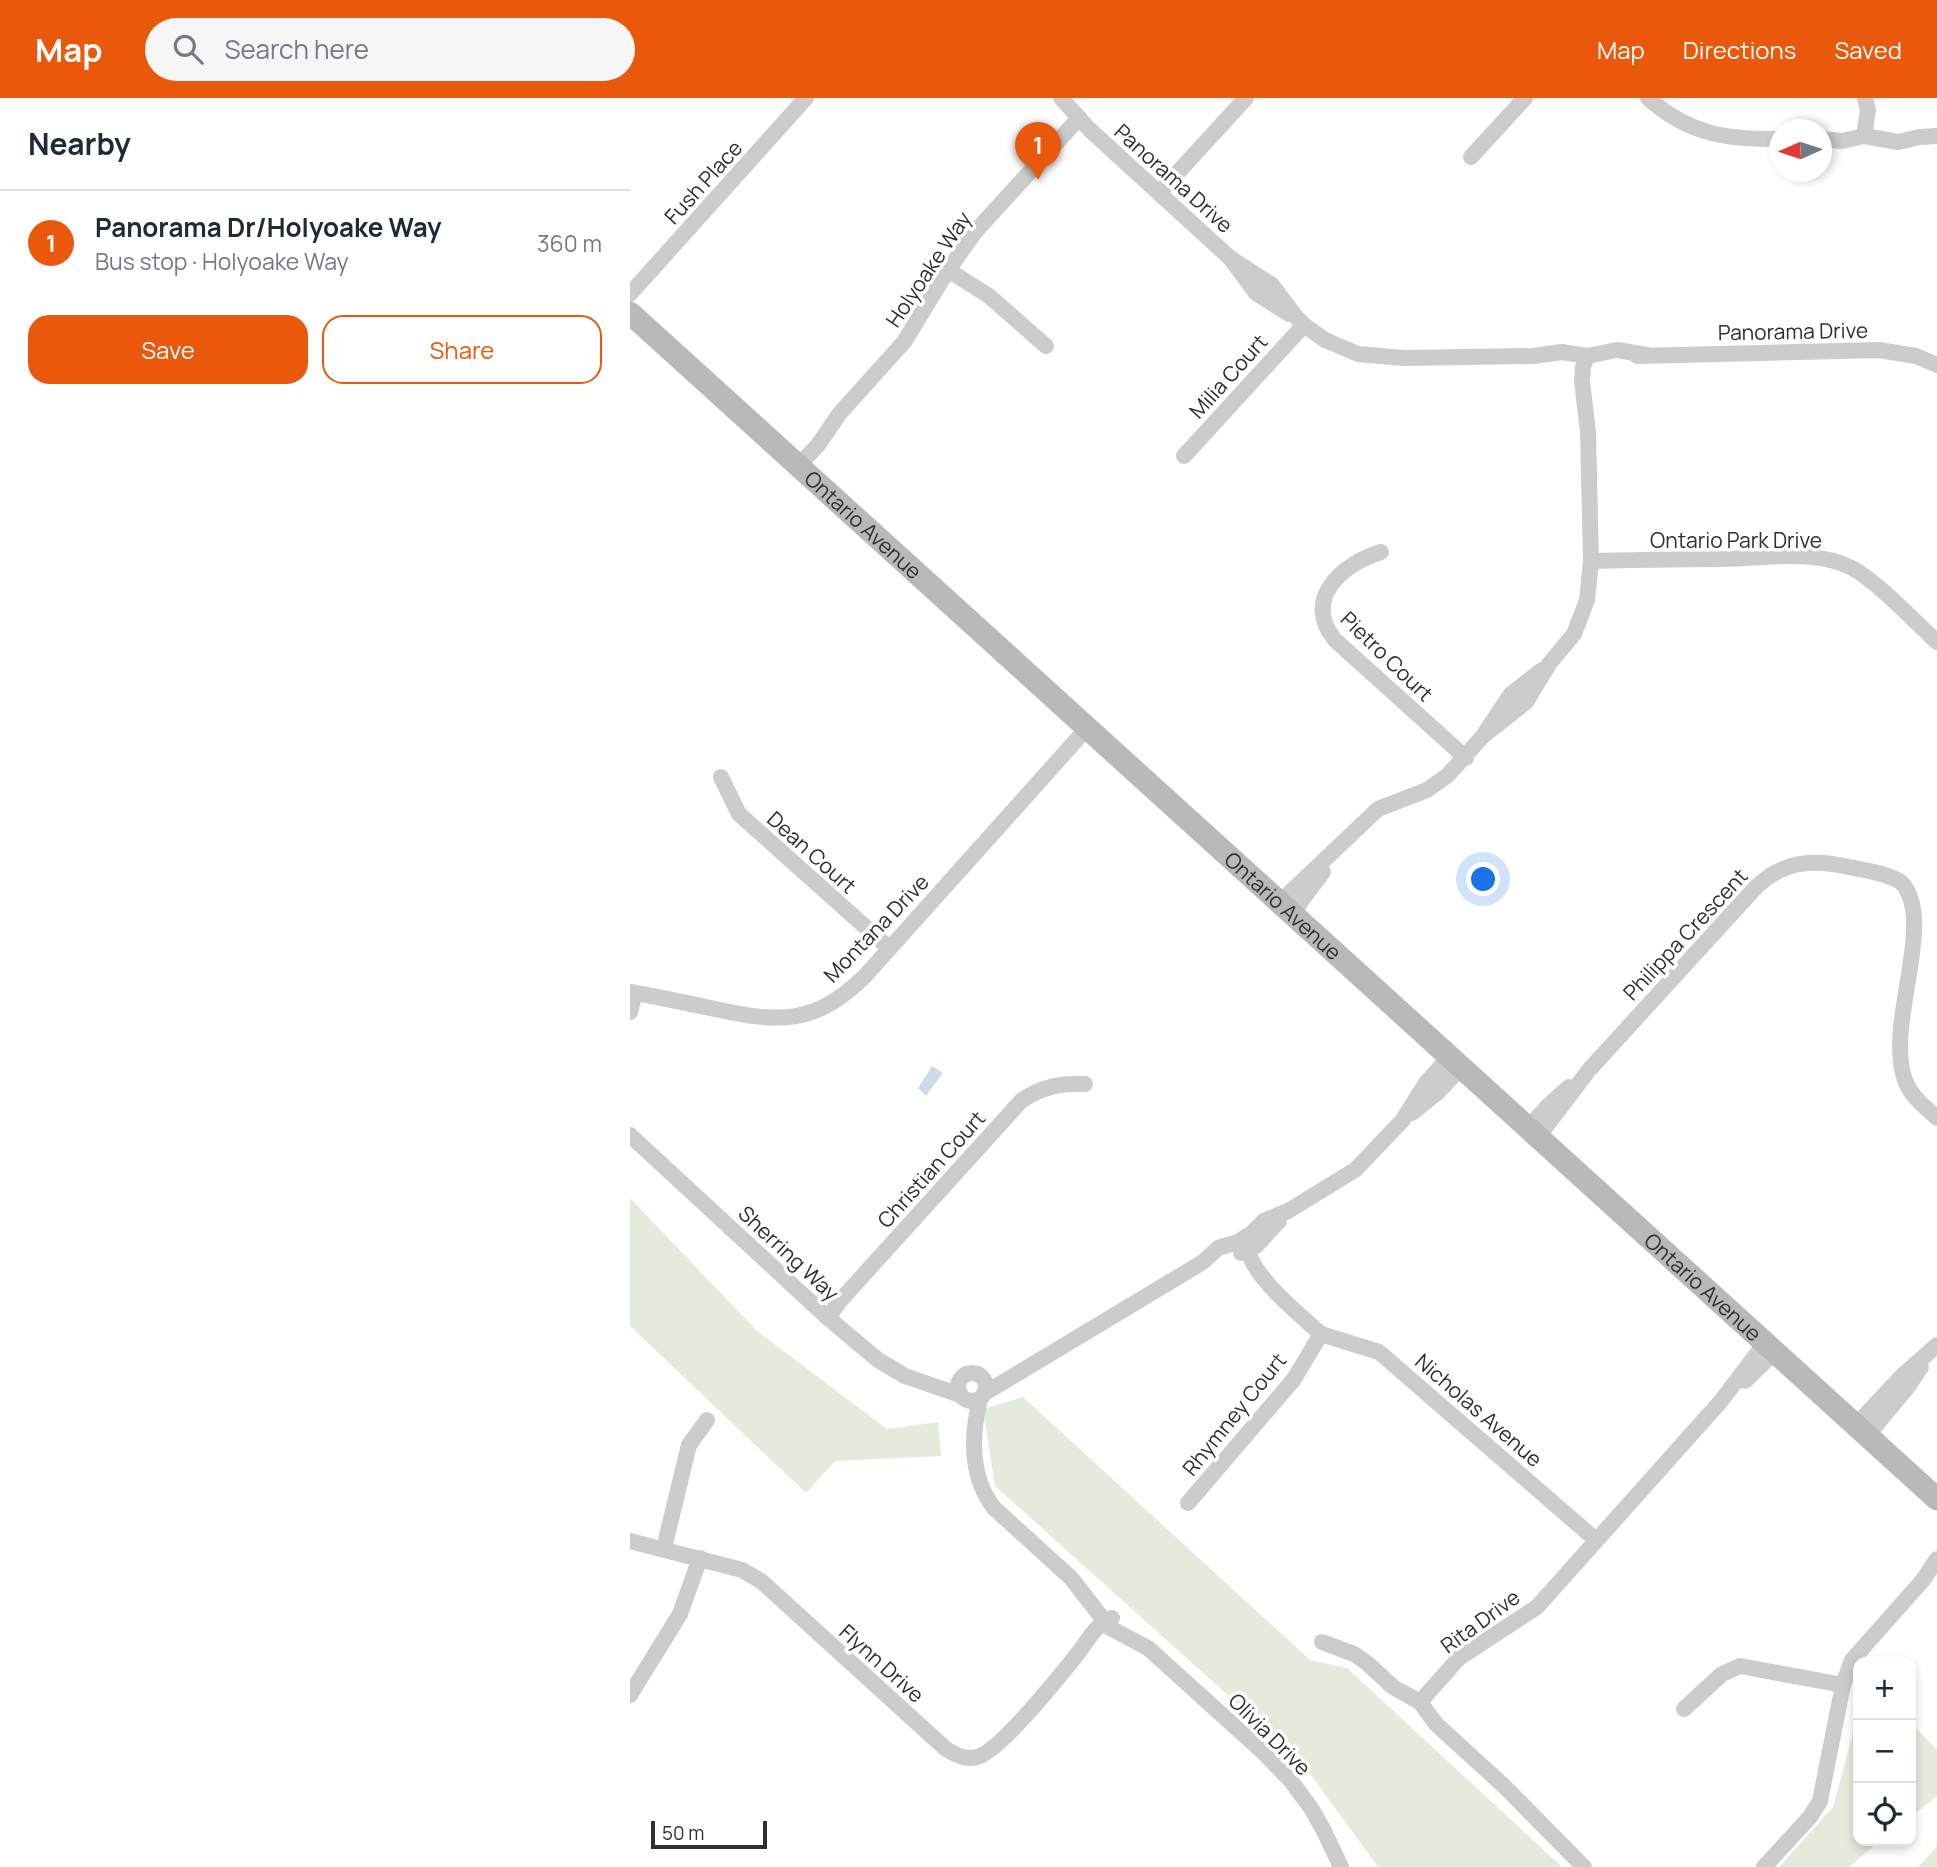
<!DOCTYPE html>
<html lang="en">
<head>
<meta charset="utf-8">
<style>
	body { margin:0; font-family:Manrope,sans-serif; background:#f6f6f7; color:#1f2937 }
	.controls { position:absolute; right:21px; bottom:21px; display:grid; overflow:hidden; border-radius:14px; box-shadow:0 4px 10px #0003 }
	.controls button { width:63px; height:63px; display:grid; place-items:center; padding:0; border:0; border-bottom:2px solid #e0e1e3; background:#fff; color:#1f2937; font:35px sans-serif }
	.compass { position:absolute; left:1139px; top:21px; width:63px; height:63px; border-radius:50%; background:#fff; box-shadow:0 4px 10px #0003; rotate:267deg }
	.scale { position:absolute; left:21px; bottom:18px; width:116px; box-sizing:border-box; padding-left:7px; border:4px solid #2f2f2f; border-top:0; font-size:19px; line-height:24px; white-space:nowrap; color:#2f2f2f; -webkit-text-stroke:5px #fff; paint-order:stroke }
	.you { position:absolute; left:854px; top:782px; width:24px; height:24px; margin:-18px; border:5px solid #fff; border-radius:50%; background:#1a73e8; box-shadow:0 0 0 10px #1a73e833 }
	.badge { display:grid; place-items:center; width:46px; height:46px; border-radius:50%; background:#ea580c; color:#fff; font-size:23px; font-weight:700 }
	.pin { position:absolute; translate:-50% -58px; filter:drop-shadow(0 2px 4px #0008) }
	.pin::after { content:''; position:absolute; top:37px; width:24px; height:21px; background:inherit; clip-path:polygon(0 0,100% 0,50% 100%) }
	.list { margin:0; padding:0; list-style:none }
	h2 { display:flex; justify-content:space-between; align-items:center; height:91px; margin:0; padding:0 28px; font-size:30px }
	h2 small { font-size:23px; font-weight:400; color:#747a83 }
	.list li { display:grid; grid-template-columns:46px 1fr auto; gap:21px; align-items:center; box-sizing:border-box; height:105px; padding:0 28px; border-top:2px solid #e0e1e3 }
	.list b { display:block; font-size:26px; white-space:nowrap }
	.list p { margin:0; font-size:23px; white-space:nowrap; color:#747a83 }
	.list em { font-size:23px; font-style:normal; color:#747a83 }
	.actions { display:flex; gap:14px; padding:21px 28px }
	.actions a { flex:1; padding:16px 0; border:2px solid #ea580c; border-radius:21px; text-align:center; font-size:24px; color:#ea580c }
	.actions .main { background:#ea580c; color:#fff }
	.icon { flex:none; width:38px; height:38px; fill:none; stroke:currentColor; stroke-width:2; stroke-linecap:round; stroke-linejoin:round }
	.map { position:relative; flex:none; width:1307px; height:1769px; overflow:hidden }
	header { display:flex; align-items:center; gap:42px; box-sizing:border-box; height:98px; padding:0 35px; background:#ea580c; color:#fff }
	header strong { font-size:33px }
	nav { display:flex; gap:38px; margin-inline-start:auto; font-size:24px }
	.search { width:490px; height:63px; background:#f6f6f7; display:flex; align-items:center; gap:18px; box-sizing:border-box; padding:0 24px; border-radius:38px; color:#747a83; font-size:26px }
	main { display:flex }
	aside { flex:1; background:#fff }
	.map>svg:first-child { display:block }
	.green { fill:#e4ebdd }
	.water { fill:#cadcea }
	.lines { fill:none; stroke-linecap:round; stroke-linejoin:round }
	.street { stroke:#ccc; stroke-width:16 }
	.secondary { stroke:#b9b9b9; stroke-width:23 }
	.labels { text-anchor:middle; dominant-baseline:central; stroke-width:7; stroke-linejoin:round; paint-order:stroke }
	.street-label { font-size:21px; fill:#2f2f2f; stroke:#fff }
</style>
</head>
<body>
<header>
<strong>Map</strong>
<div class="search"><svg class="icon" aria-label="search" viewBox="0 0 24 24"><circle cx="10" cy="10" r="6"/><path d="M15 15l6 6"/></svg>Search here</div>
<nav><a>Map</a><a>Directions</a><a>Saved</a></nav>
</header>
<main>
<aside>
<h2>Nearby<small></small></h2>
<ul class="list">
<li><span class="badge">1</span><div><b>Panorama Dr/Holyoake Way</b><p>Bus stop · Holyoake Way</p></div><em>360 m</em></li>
</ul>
<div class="actions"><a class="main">Save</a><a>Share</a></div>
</aside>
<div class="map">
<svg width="1307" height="1769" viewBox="0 0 1307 1769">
	<rect width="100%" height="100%" fill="#fff"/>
	<g class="green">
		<path d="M0,1100L127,1233L257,1331L308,1324L311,1358L205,1363L176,1395L0,1228Z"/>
		<path d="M393,1299L680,1562L717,1570L932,1769H748L670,1662L365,1388L353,1311Z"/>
		<path d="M1228,1616V1743H1250L1219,1769H1149L1203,1709Z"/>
		<path d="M1281,1625L1307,1652V1698L1281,1719Z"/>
		<path d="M1307,1748V1769H1288Z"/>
	</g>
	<path class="water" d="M302,968L313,975L296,998L288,990Z"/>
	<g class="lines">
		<g class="street">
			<path d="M431,0L459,31L600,160L626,195L659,216"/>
			<path d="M1018,0C1058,36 1097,42 1150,41"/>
			<path d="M1234,38L1238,12L1235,0"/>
			<path d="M1192,41L1212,43L1234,38L1268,44L1290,39L1307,38"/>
			<path d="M841,59L895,0"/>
			<path d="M529,95L616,0"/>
			<path d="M600,160L642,187L666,219L674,227L695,242L728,256L774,260L903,258L932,254L957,258L987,252L1017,257"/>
			<path d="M318,172L359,198L416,248"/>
			<path d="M0,196L176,0"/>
			<path d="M1007,258L1249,252L1286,258L1307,267"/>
			<path d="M554,358L674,227"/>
			<path d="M169,367L188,347L210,315L274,244L318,172L345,134L449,20"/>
			<path d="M751,454C711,466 672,502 705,542L836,660"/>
			<path d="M961,463C1005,462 1050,461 1095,461C1135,460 1185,451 1222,470C1248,484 1284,523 1307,544"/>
			<path d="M853,638L896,604L919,566L944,536L957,502L961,463L958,334L952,283L953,269L957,258"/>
			<path d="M91,679L109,716L259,850"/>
			<path d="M651,803L748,711L797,692L818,677L853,638L881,596L912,572"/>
			<path d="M663,814L693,774"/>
			<path d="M0,894C28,899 57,905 85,911C150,925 185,927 235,878L458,629"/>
			<path d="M0,914L5,895"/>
			<path d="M782,1015L808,994L832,969"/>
			<path d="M898,1030L918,1008L939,989"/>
			<path d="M0,1037L198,1220L248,1262L275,1278L330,1297"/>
			<path d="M908,1039L959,972L1126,789C1153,764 1179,761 1214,768C1232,772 1254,774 1271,784C1307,822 1256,923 1274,979C1279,997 1294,1008 1307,1020"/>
			<path d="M611,1155L626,1148L649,1123"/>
			<path d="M198,1220L209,1204L391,1003C411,989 431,985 455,986"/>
			<path d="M691,1236L749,1254L966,1442"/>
			<circle cx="342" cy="1289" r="14"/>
			<path d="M1115,1283L1145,1254"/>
			<path d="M355,1295L573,1164L588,1150L608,1144L622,1135L634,1123L658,1113L725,1072L772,1023L796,985L820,958"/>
			<path d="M350,1301C341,1338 340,1379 364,1410L441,1480L480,1530L518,1550L633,1654L661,1683L681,1710L694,1733L711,1769"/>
			<path d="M1226,1327L1272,1278L1307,1247"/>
			<path d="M1237,1338L1277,1290L1291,1269"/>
			<path d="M558,1405L664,1281L691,1236C670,1217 633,1187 621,1161C618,1155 617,1147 616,1139"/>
			<path d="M0,1443L112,1472L131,1483L316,1651C326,1657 335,1662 347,1659C369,1654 428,1580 445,1559C457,1545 464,1527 482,1520"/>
			<path d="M34,1450L59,1347L77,1322"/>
			<path d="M692,1544L724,1556L737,1565L763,1589L790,1604"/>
			<path d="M0,1597L50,1516L70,1460"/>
			<path d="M1054,1611L1092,1576L1110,1568L1213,1587"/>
			<path d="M954,1769L874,1688L806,1626L790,1604L829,1560L907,1509L1091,1303L1135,1245"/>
			<path d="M1134,1769L1180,1719L1190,1703L1213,1587L1222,1562L1293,1482L1307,1461"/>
		</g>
		<path class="secondary" id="s1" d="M0,215L1307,1401"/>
	</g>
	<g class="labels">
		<g class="street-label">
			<text transform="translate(544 80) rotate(42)">Panorama Drive</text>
			<text transform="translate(73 84) rotate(-48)">Fush Place</text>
			<text transform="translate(298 171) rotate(-56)">Holyoake Way</text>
			<text transform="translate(1163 233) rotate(-1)">Panorama Drive</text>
			<text transform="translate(598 278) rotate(-48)">Milia Court</text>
			<text stroke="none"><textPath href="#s1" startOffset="315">Ontario Avenue</textPath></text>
			<text x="1106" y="442">Ontario Park Drive</text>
			<text transform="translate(757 558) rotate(44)">Pietro Court</text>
			<text transform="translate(182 754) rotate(42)">Dean Court</text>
			<text stroke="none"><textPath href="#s1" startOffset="882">Ontario Avenue</textPath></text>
			<text transform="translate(246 830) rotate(-46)">Montana Drive</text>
			<text transform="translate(1055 836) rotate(-47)">Philippa Crescent</text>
			<text transform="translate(301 1071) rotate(-48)">Christian Court</text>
			<text transform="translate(159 1155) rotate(43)">Sherring Way</text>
			<text stroke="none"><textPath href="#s1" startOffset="1449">Ontario Avenue</textPath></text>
			<text transform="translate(849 1312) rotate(41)">Nicholas Avenue</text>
			<text transform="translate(604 1316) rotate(-51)">Rhymney Court</text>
			<text transform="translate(850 1523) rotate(-36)">Rita Drive</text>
			<text transform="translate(252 1565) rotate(42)">Flynn Drive</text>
			<text transform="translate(640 1636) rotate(45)">Olivia Drive</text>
		</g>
	</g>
</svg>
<div class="controls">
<button>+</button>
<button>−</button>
<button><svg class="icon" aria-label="locate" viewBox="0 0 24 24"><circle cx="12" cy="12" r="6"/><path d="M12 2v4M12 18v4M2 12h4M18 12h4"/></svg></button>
</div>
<svg class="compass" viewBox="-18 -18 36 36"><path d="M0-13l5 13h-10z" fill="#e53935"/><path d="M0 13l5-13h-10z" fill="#747a83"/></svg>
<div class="scale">50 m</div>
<div class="you"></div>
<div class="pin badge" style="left:408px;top:82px">1</div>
</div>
</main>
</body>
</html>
